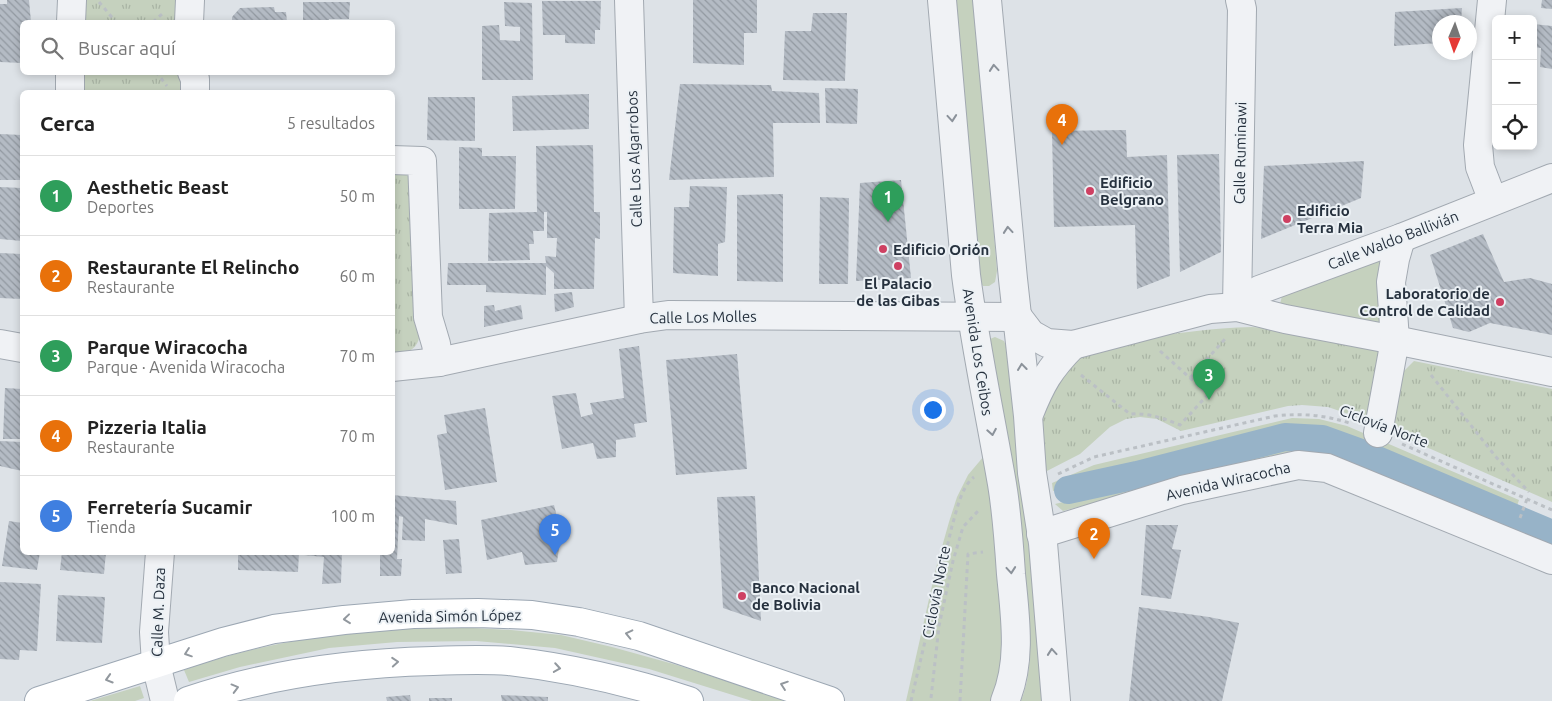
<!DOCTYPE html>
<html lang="es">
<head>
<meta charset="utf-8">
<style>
	body { margin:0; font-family:Ubuntu,sans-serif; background:#f6f6f6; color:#222 }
	.controls { position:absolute; right:15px; top:15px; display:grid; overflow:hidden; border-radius:8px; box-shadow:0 2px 8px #0003 }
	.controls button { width:45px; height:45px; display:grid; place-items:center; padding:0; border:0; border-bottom:1px solid #e0e0e0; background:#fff; color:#222; font:25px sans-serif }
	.compass { position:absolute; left:1432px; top:15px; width:45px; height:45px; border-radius:50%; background:#fff; box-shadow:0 2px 8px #0003; rotate:182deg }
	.you { position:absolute; left:932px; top:409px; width:18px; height:18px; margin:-12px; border:4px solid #fff; border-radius:50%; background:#1a73e8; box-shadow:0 0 0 8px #1a73e833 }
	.badge { display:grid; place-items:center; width:32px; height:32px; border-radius:50%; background:#ce4062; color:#fff; font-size:16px; font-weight:700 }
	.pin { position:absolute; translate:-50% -41px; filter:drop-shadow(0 1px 2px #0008) }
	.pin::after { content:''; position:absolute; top:26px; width:18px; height:15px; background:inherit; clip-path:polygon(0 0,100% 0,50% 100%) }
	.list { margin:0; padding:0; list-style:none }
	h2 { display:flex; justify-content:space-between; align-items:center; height:65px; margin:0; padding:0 20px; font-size:21px }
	h2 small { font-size:16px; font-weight:400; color:#767676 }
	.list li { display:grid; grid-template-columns:32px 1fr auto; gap:15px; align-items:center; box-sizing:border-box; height:80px; padding:0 20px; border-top:1px solid #e0e0e0 }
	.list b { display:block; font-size:19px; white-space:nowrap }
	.list p { margin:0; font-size:16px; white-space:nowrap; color:#767676 }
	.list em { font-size:16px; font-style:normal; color:#767676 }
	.icon { flex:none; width:28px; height:28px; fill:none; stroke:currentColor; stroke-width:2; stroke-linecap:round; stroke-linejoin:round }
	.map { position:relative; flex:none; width:1552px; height:701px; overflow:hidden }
	.search { position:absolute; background:#fff; box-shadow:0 2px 8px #0003; left:20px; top:20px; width:375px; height:55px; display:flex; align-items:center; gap:12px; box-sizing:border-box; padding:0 18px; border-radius:8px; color:#767676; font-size:19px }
	.panel { position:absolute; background:#fff; box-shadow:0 2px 8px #0003; left:20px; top:90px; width:375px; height:465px; border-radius:8px }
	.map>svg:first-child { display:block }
	.green { fill:#c5d1be }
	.park { fill:url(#park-tufts) }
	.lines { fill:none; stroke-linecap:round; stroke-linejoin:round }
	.canal { stroke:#97b3c8; stroke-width:28 }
	.building { fill:url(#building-back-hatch) }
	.minor-casing { stroke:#a2a9b1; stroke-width:30 }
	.major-casing { stroke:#9ca7b3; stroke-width:30 }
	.path { stroke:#bbc0c5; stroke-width:3; stroke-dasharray:4 4; stroke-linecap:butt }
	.minor { stroke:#f0f2f5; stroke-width:28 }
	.major { stroke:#fff; stroke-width:28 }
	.oneway { stroke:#8b929a }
	.oneway2 { stroke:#92989e }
	.poi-dot { fill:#ce4062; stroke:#ecf1f5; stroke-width:2 }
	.labels { text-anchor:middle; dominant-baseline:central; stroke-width:4; stroke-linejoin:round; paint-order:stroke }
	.street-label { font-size:15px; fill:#26313e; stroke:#ecf1f5 }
	.poi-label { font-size:15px; font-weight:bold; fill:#26313e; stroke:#ecf1f5; text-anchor:start }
</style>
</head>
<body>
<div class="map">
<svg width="1552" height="701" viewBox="0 0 1552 701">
	<defs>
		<pattern id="park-tufts" width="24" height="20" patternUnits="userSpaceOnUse" patternTransform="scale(1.25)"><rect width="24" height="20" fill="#c5d1be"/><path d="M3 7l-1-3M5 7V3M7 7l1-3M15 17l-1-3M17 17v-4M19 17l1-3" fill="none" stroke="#a9b4a4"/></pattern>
		<pattern id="building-back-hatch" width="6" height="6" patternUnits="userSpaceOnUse" patternTransform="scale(1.25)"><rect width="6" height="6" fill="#b4bbc4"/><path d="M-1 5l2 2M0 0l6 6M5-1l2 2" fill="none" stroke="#9299a1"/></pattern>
	</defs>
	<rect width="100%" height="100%" fill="#dde2e7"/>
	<g class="green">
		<path d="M955,0H975L997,271L995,282L989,286H983L978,279Z"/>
		<path d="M1377,259L1383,265L1380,279V325L1286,310L1280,304L1282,296Z"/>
		<path d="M995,337L1004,341L1006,346L1026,519L1043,692L1042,701H1021C1031,676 1030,653 1029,626L988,344L990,339Z"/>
		<path d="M1292,418L1319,419L1347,426L1519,500L1517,506L1346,437L1318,429H1295L1053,491L1052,483L1094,465Z"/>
		<path d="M1292,445L1316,446L1339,453L1510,523L1507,532L1336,463L1156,486L1063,511L1055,504Z"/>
		<path d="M984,456L997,545L1002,643V659L999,681L992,701H906L936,568L949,522L957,497L968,475Z"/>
		<path d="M455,627L511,630L561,635L612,647L677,665L788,701H752L649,669L555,648L476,641L397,642L329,648L240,667L189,682L184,670C274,638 360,629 455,627Z"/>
		<path d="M140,686L144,698L135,701H90Z"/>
	</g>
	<g class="park">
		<rect x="84" y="0" width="100" height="22"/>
		<rect x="83" y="73" width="102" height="19"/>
		<path d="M392,169L402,172L411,178L420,335C416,352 408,352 393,352Z"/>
		<path d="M1252,327L1276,329L1378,350L1382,358L1369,421L1328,407L1302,405L1288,406L1181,431L1157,419L1140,417L1126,419L1110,427L1080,454L1045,472L1040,425L1042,408L1074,359C1093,353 1113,346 1133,341C1173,333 1212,328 1252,327Z"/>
		<path d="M1414,361L1552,389V502L1392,432L1404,371Z"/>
	</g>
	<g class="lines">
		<path class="canal" d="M1068,490L1137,475L1285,437L1322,439L1358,452L1552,534"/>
	</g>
	<g class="building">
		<path d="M7,0H29L31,22H22V63L0,62V4H7Z"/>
		<path d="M693,0H757V33H744V65L693,63Z"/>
		<path d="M1542,0H1552V9L1541,8Z"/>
		<path d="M542,1H601L600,30H595V44L565,43V35H543Z"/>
		<path d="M303,2H350L349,19H329V22H303Z"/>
		<path d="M504,2L532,3L533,80H482V26L499,25L500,40L520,41V27L505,26Z"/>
		<path d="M274,7L275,12H286L287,22H232V17L240,8Z"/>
		<path d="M1462,8L1461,22H1440V43L1394,46L1395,12Z"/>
		<path d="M813,13H847L845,81L783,80L785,31H811Z"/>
		<path d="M1533,24L1552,26V69L1540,67L1541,48L1533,47Z"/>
		<path d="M680,84L771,85L772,91L819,93L820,123H773L774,177L669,180Z"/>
		<path d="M825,88L858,89L857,124L826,123Z"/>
		<path d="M589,94V129L513,131L512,96Z"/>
		<path d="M428,97H475V141L427,140Z"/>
		<path d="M1126,130L1127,157L1167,155L1170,276L1137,289L1135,225L1054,227L1052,131Z"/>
		<path d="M0,134L22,135V180H0Z"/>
		<path d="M593,145L594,212H600V239L595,238L594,289H554V273L546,266V295L486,292V285H447L448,263H546L545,256L556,257L557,238H547V212H544V231H533L534,244H529L530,260L488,261L489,213L537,212L536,146Z"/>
		<path d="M459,147L482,148V156H516L515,209H459Z"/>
		<path d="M1219,154L1221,252L1180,272L1177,155Z"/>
		<path d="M1364,161L1361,198L1261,239L1264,166Z"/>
		<path d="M901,180L911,278L856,281L860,183Z"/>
		<path d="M690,186L727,187L725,242L718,244V276L673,273L674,207H689Z"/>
		<path d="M0,187L22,188V241L0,239Z"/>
		<path d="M783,194V282L737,281V195Z"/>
		<path d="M820,197L849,198L848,284H819Z"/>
		<path d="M1483,234L1504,282L1530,278L1552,284V335L1490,323L1469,332L1453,328L1430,255Z"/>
		<path d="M0,253L22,254V299L0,298Z"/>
		<path d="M572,292L574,307L555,312L554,294Z"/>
		<path d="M494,305L495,311L521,305L523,319L484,327V306Z"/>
		<path d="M639,346L647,422L634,424L636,437L616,440V457L597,459L593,443L562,449L552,396L576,393L581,417L593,414L590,403L624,398L619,349Z"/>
		<path d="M737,354L747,469L676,475L666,360Z"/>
		<path d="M5,388L22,389V439H3Z"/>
		<path d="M485,408L497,482L445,490L437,435L447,433L444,415Z"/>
		<path d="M0,441L22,442V471L0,466Z"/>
		<path d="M392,495L456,501L457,525L425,519V541L402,540L403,517L399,516L397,559H402L401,576H380V552H392Z"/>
		<path d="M755,496L761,621L723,608L717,497Z"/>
		<path d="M554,505L561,533L557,562L525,565L522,552L487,560L481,520Z"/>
		<path d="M9,521L22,523V552H40L37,570L2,566Z"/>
		<path d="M1146,525H1178L1172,549L1181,550L1171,599L1141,595Z"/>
		<path d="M459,539L462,573L446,574L443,540Z"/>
		<path d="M62,552H106L104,574L60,570Z"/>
		<path d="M238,552H299L298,572L238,570Z"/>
		<path d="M304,552H342L341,583L322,584L324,557L304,555Z"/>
		<path d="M0,582L41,584L37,651L20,650L19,660L0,659Z"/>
		<path d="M58,595L105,597L102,643L56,641Z"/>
		<path d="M1139,607L1209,617L1239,623L1222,701H1129Z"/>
		<path d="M410,695L411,701H387L386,697Z"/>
		<path d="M501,695L548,697V701H502Z"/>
		<rect x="429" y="698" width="23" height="3"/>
	</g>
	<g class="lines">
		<g class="minor-casing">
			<g id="minor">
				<path d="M629,0L639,319"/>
				<path d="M942,0L966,275C975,345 990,414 1002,484C1007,514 1009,544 1011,574C1015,616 1022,661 1005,701"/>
				<path d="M987,0L1013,279L1028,416L1032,473L1043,543L1056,701"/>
				<path d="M1492,0L1478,145L1480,167L1493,201"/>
				<path d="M71,22L72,0"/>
				<path d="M189,22L190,0"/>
				<path d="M192,72L195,79V92"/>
				<path d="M70,92V72"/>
				<path d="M392,160L422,161L428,317L436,344L439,362"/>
				<path d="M1237,307L1259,290L1401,238L1552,178"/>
				<path d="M1237,307L1242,9L1240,0"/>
				<path d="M1018,317L1031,334L1047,343L1073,345L1210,309L1237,307L1285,319L1395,340L1552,372"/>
				<path d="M0,344L22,348"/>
				<path d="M392,367L439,362L639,319L668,315L1018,317"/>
				<path d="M1029,414C1041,384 1049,369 1073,345"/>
				<path d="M1378,433L1395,340L1391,282L1395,259L1401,238"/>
				<path d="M1041,534L1182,490L1298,465L1327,468L1552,560"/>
				<path d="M160,552L154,632L156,664L165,701"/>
			</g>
		</g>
		<g class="major-casing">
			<g id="major">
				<path d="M39,701L223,642L274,629L344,620L413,614L478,613L532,615L579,622L639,636L830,701"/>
				<path d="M188,701C267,674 350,663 433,661C458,660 484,659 509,661C571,668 631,682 689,701"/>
			</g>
		</g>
		<g class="path">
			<path d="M99,2L116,22"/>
			<path d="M153,22L162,14"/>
			<path d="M156,72L167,86"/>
			<path d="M1160,351L1208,394"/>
			<path d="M1081,375L1130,414C1149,413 1163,418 1180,425L1223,378L1204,363"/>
			<path d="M1431,375L1496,457L1529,492"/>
			<path d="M1190,378L1226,338"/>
			<path d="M1402,444L1552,510"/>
			<path d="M1058,474L1094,457L1275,416C1303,413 1326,415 1352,424"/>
			<path d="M1520,518L1527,499"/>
			<path d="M931,698L939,626L953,561L963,527L978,511"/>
			<path d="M911,701L952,526C957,510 961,487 974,477"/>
			<path d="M960,701L968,554L983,552"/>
		</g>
		<use href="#minor" class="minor"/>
		<use href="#major" class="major"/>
	</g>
	<defs><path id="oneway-chevron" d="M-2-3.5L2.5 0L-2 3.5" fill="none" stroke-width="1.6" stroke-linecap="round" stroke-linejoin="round" transform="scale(1.25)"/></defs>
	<g class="oneway">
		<use href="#oneway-chevron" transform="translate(994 68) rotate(-95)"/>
		<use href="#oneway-chevron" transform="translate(952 118) rotate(85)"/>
		<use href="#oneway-chevron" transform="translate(1008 230) rotate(-95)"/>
		<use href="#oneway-chevron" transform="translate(1022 367) rotate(-97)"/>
		<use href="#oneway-chevron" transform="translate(992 432) rotate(80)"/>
		<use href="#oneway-chevron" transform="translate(1011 570) rotate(85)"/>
		<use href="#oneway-chevron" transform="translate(1052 652) rotate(-95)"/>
	</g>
	<g class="oneway2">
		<use href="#oneway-chevron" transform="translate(347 619) rotate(174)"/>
		<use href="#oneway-chevron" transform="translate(629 634) rotate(-167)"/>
		<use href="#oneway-chevron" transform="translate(188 653) rotate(161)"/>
		<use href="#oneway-chevron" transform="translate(395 662) rotate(-4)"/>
		<use href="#oneway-chevron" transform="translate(557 668) rotate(9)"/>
		<use href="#oneway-chevron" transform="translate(109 679) rotate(163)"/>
		<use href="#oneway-chevron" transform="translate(784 685) rotate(-161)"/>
		<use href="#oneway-chevron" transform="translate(235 688) rotate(-15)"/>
	</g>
	<g class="poi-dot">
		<circle cx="1090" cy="191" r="5"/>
		<circle cx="1287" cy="219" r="5"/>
		<circle cx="883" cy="249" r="5"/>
		<circle cx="898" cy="266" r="5"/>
		<circle cx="1500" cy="302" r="5"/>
		<circle cx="742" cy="596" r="5"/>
	</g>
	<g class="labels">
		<g class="street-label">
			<text transform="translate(1240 153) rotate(-89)">Calle Ruminawi</text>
			<text transform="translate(634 159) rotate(-92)">Calle Los Algarrobos</text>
			<text transform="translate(1393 240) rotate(-21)">Calle Waldo Ballivián</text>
			<text transform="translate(703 317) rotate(-1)">Calle Los Molles</text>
			<text transform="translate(978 352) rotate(81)">Avenida Los Ceibos</text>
			<text transform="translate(1384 426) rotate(21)">Ciclovía Norte</text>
			<text transform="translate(1228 481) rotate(-13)">Avenida Wiracocha</text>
			<text transform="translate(936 592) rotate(-79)">Ciclovía Norte</text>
			<text transform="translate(158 612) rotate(-88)">Calle M. Daza</text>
			<text transform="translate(450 616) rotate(-1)">Avenida Simón López</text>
		</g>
		<g class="poi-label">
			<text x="1100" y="182">Edificio<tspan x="1100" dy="17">Belgrano</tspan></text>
			<text x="1297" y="210">Edificio<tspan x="1297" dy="17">Terra Mia</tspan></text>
			<text x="893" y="249">Edificio Orión</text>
			<text x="898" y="283" text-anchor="middle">El Palacio<tspan x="898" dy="17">de las Gibas</tspan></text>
			<text x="1490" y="293" text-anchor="end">Laboratorio de<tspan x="1490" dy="17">Control de Calidad</tspan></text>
			<text x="752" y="587">Banco Nacional<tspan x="752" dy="17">de Bolivia</tspan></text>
		</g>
	</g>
</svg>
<div class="controls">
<button>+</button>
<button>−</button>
<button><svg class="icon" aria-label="locate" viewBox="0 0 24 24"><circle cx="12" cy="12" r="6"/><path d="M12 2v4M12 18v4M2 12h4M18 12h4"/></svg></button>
</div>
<svg class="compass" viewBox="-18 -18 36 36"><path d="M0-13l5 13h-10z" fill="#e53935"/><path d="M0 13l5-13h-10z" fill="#767676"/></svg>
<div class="you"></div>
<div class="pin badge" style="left:888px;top:222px;background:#2e9e5b">1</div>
<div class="pin badge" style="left:1094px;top:559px;background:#e8710a">2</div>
<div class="pin badge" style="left:1209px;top:400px;background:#2e9e5b">3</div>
<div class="pin badge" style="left:1062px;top:145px;background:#e8710a">4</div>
<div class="pin badge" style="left:555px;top:555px;background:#3f7fe0">5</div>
<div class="search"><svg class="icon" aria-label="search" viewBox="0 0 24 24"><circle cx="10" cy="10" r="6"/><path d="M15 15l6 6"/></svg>Buscar aquí</div>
<section class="panel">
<h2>Cerca<small>5 resultados</small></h2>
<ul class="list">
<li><span class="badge" style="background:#2e9e5b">1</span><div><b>Aesthetic Beast</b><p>Deportes</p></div><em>50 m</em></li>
<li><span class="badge" style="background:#e8710a">2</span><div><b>Restaurante El Relincho</b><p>Restaurante</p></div><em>60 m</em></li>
<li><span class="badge" style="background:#2e9e5b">3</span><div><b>Parque Wiracocha</b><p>Parque · Avenida Wiracocha</p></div><em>70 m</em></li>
<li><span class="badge" style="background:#e8710a">4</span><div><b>Pizzeria Italia</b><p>Restaurante</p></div><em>70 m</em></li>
<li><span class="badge" style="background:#3f7fe0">5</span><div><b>Ferretería Sucamir</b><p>Tienda</p></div><em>100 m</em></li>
</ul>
</section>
</div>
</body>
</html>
